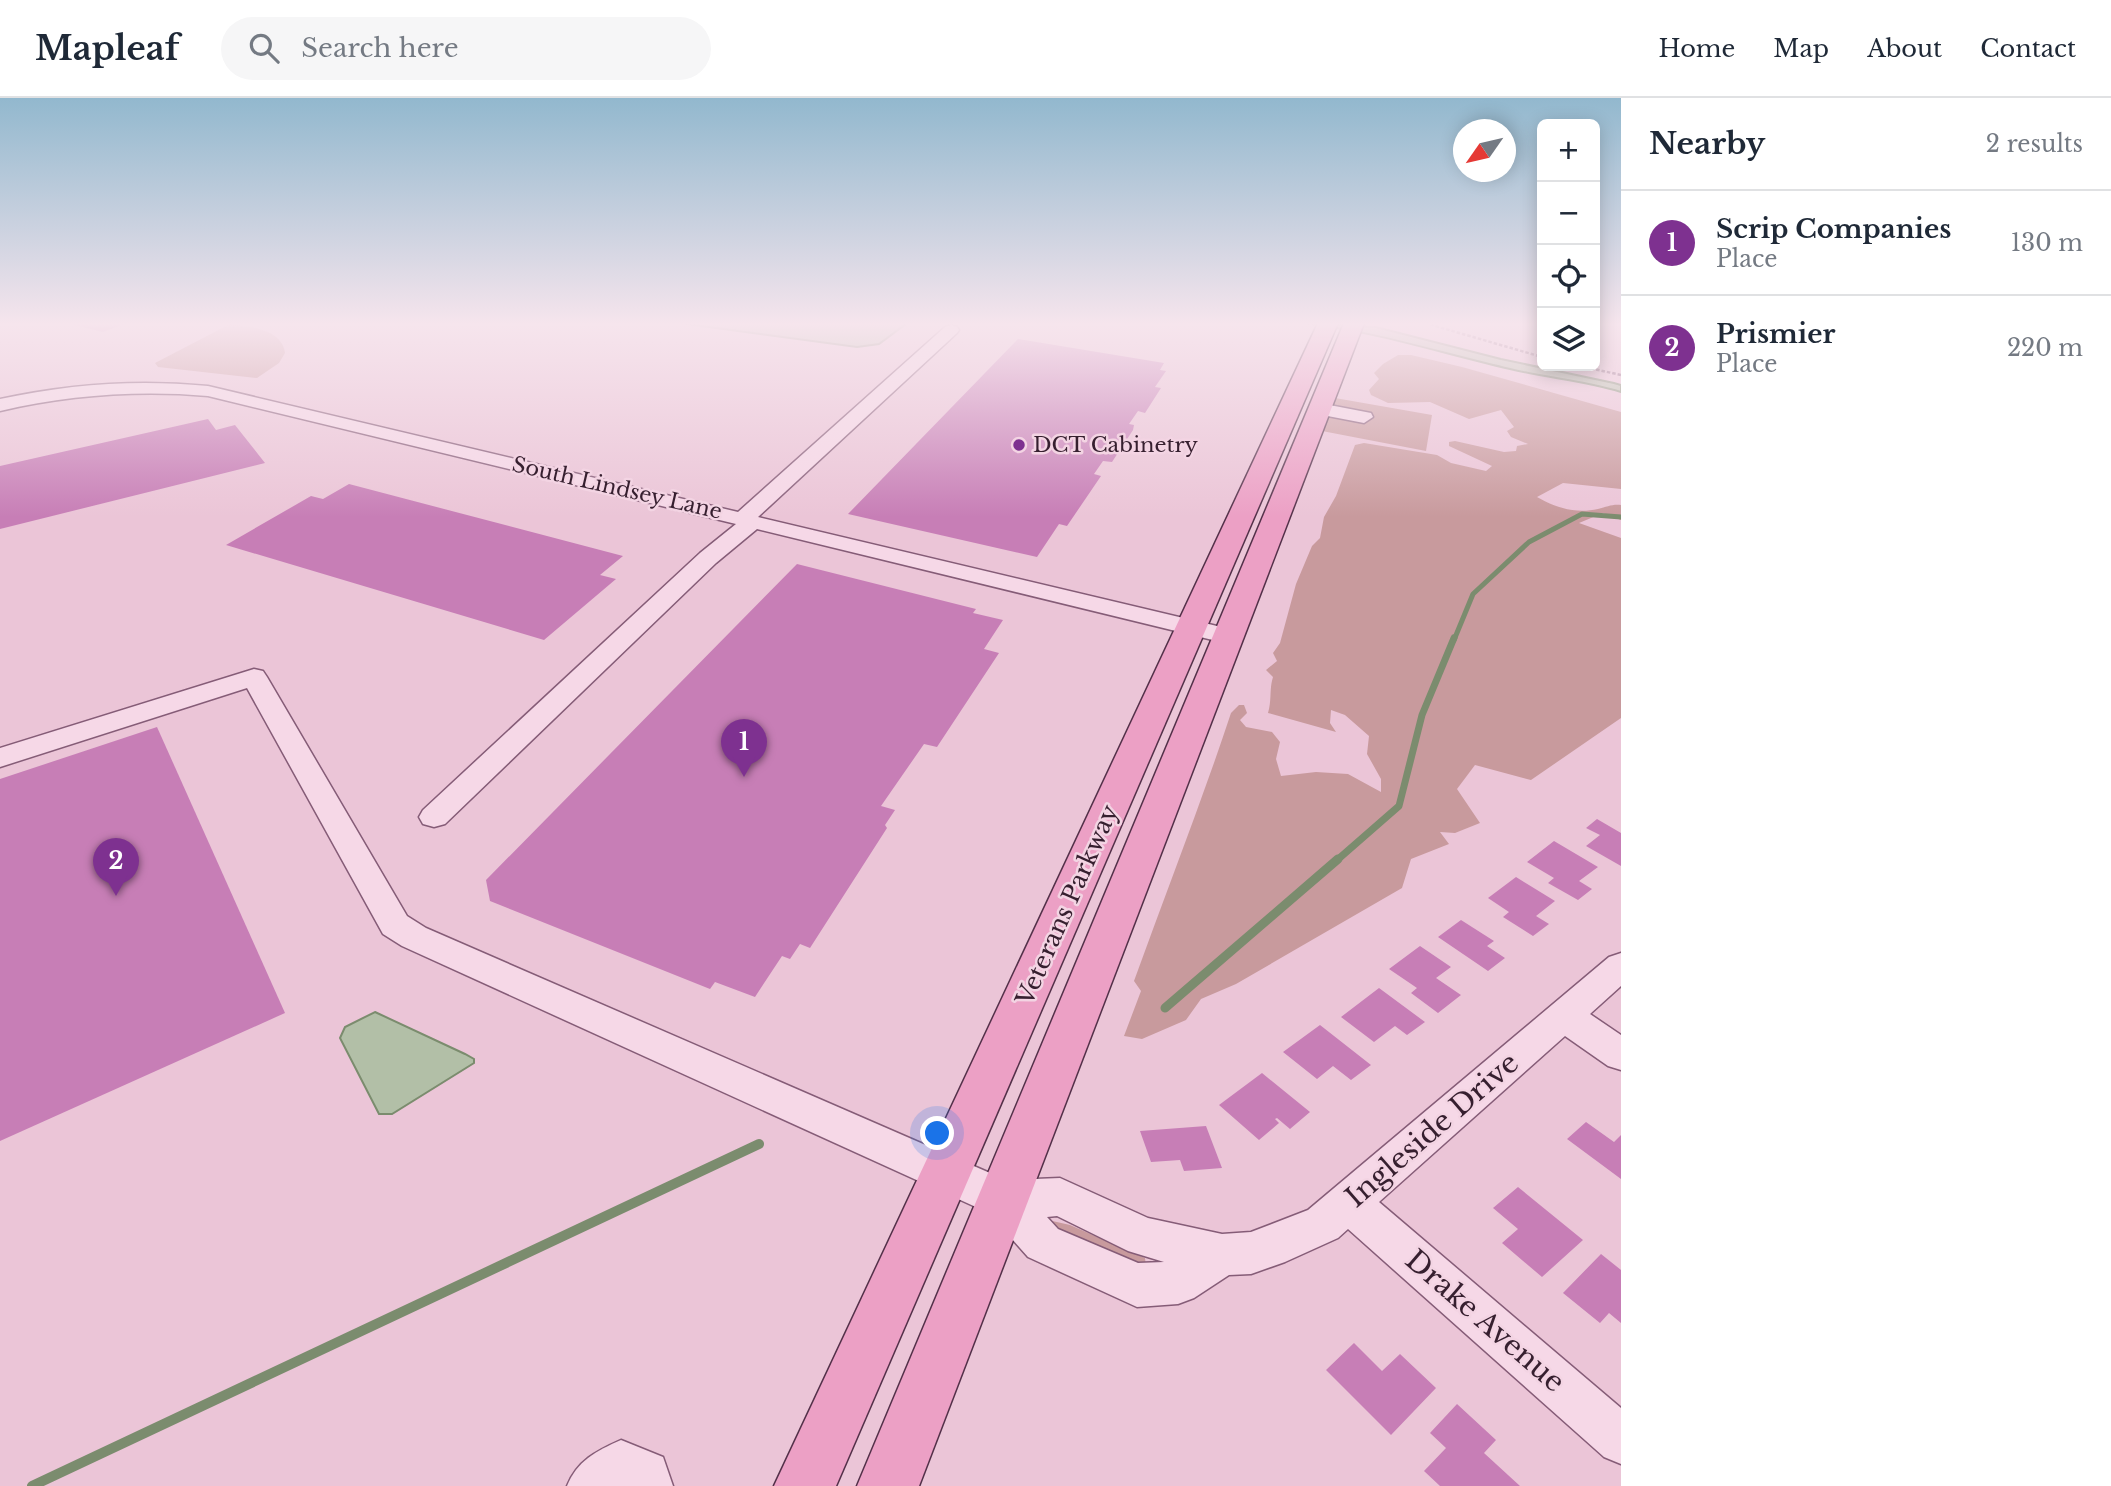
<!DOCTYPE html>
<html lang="en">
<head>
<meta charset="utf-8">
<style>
	body { margin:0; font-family:"Libre Baskerville",serif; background:#f6f6f7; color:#1f2937 }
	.controls { position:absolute; right:21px; top:21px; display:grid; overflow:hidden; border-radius:10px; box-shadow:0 4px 18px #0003 }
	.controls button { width:63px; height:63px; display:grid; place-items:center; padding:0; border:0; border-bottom:2px solid #e0e1e3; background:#fff; color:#1f2937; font:35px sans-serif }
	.compass { position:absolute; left:1453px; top:21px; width:63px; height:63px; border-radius:50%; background:#fff; box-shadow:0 4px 18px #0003; rotate:236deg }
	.you { position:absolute; left:938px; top:1036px; width:24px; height:24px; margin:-18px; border:5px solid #fff; border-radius:50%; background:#1a73e8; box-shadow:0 0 0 10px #1a73e833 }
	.badge { display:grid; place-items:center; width:46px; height:46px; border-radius:50%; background:#7e3190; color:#fff; font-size:23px; font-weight:700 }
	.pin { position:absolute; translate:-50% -58px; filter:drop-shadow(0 2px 4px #0008) }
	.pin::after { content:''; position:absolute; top:37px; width:24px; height:21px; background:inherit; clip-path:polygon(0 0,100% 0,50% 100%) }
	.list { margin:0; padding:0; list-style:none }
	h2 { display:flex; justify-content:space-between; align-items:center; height:91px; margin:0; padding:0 28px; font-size:30px }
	h2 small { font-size:23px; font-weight:400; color:#747a83 }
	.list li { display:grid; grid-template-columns:46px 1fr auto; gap:21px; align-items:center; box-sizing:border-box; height:105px; padding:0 28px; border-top:2px solid #e0e1e3 }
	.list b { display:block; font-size:26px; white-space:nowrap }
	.list p { margin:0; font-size:23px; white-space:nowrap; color:#747a83 }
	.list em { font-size:23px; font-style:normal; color:#747a83 }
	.icon { flex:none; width:38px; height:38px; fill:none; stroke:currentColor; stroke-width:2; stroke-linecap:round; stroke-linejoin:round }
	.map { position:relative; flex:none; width:1621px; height:1388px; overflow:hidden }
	header { display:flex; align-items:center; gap:42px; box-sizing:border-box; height:98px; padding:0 35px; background:#fff; border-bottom:2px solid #e0e1e3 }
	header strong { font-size:33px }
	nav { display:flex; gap:38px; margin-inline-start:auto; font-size:24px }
	.search { width:490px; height:63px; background:#f6f6f7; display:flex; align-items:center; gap:18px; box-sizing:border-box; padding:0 24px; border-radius:38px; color:#747a83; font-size:26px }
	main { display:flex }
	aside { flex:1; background:#fff }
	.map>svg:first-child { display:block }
	.green { fill:#c89a9d }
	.water { fill:#b2bfa7; stroke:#7b8c6e; stroke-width:2 }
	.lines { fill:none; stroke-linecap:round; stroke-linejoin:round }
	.stream-far3 { stroke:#7b8c6e; stroke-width:5 }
	.stream-far2 { stroke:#7b8c6e; stroke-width:7 }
	.stream-far1 { stroke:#7b8c6e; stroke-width:9 }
	.stream { stroke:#7b8c6e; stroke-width:10 }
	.building { fill:#c77eb6 }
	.minor-casing { stroke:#855c77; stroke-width:3 }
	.major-casing { stroke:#533049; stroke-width:3 }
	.path { stroke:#855c77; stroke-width:2.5; stroke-dasharray:3.5 2; stroke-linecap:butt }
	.minor { fill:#f6d8e7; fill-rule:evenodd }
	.major { fill:#eca0c5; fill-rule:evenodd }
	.poi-dot { fill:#7e3190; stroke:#f3d4e3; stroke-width:2.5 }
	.labels { text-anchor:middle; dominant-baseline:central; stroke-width:5; stroke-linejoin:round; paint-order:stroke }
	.far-poi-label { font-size:21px; fill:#361f2f; stroke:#f3d4e3; text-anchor:start }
	.far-street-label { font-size:21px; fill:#361f2f; stroke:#f3d4e3 }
	.street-label { font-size:24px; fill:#361f2f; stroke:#f3d4e3 }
	.near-street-label { font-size:28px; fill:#361f2f; stroke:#f3d4e3 }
</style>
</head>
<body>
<header>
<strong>Mapleaf</strong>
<div class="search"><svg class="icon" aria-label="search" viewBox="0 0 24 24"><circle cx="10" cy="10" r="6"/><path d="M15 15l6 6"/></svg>Search here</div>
<nav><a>Home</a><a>Map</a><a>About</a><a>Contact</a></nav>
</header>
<main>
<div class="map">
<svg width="1621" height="1388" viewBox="0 0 1621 1388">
	<rect width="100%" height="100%" fill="#ebc5d7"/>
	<g class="green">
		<path d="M230,226C250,229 282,231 285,255L279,265L257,280L158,269L155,265Z"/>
		<path d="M1398,257H1411L1462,269L1621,314V391L1563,385L1537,399C1556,410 1576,416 1598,411C1607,409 1612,406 1621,407V422L1603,415L1579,425L1621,440V620L1531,682L1475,667L1457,691L1480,725L1455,735L1440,734L1449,746L1411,761L1402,790L1236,886L1201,901L1186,922L1142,941L1124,938L1141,893L1134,883C1166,794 1201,706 1231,615L1239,607H1244L1247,615L1240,622L1246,629L1272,634L1280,644L1276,661L1281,678L1316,674L1348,676L1381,694V681L1367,656L1369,638L1345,617L1331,612L1330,625L1336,634L1268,615C1272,602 1269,592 1273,579L1266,572L1277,563L1273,555L1280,545L1296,486L1312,448L1320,440L1324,419L1336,398L1355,347L1364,345L1437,357L1451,365L1486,373L1492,368L1449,348V344L1455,343L1504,354L1516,353L1517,348L1528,346L1511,339L1507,333L1514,329L1501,312L1469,321L1430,304L1388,305L1371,297L1369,292L1379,281L1374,275L1383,266Z"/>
		<path d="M1335,300L1432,317L1426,353L1322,333Z"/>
		<path d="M1048,1122L1070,1127L1145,1160L1146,1169L1058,1137Z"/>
	</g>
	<g class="water">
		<path d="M679,225H902L906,226L879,246L857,249Z"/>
		<path d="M1300,225L1376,229L1501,261L1614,285L1621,287V294C1585,283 1547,280 1510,271C1440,255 1371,232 1300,225Z"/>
		<path d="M375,914L465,956L474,961V965L392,1016H379L340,940L345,929Z"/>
	</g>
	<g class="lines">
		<path class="stream-far3" d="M1454,542L1473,496L1529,444L1582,416L1621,419"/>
		<path class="stream-far2" d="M1336,763L1399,708L1422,617L1454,540"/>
		<path class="stream-far1" d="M1165,910L1338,761"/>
		<path class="stream" d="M32,1388L759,1046"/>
	</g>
	<g class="building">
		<path d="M66,225H127L103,234Z"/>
		<path d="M1018,241L1164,265L1160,272L1166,273L1155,289L1161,290L1145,315L1138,313L1129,326L1134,327L1133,332L1112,364L1103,363L1094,376L1101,378L1067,428L1059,426L1037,459L848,416Z"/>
		<path d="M208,321L216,332L235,327L265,365L0,431V368Z"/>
		<path d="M349,386L623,458L600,477L616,481L544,542L226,447L311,398L323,401Z"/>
		<path d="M797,466L976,511L973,515L1003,522L984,551L999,555L937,649L924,646L881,708L895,712L885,727L887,730L810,850L800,846L790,861L782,858L755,899L715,884L710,891L490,803L486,782Z"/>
		<path d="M157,629L285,915L0,1043V681Z"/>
		<path d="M1597,721L1621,735V768L1586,748L1600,737L1586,730Z"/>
		<path d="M1554,743L1598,769L1579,783L1592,791L1578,802L1548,785L1554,780L1527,764Z"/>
		<path d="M1516,779L1555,803L1536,818L1549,826L1533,838L1503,819L1509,814L1488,800Z"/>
		<path d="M1461,822L1494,843L1487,848L1505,860L1488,873L1438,839Z"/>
		<path d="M1420,848L1451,869L1436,880L1461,897L1438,915L1411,895L1417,890L1389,871Z"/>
		<path d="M1379,890L1425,924L1407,937L1395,928L1374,944L1341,919Z"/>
		<path d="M1320,927L1371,967L1351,982L1333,968L1317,981L1283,954Z"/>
		<path d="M1262,975L1310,1014L1290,1031L1277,1020L1275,1021L1279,1025L1259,1042L1219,1007Z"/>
		<path d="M1586,1024L1614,1044L1621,1037V1081L1567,1041Z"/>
		<path d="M1206,1028L1222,1070L1184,1073L1180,1062L1151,1064L1140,1033Z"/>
		<path d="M1518,1089L1583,1142L1542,1179L1502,1145L1518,1131L1493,1110Z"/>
		<path d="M1601,1156L1621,1172V1225L1609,1215L1600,1225L1563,1195Z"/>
		<path d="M1354,1245L1382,1273L1400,1256L1436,1290L1391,1337L1326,1272Z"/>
		<path d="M1457,1306L1496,1342L1484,1355L1520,1388H1440L1424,1373L1446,1350L1430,1335Z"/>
	</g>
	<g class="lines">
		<g class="minor-casing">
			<g id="minor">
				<path d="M951,227L957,229L959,232L957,235L758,419L1238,533L1242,538L1238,543L1229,546L757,431L716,465L445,726L434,729L423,726L419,719L423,712L700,455L736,426L208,298C137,292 69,297 0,313V301C69,286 137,281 208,288L738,414L945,229Z"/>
				<path d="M1319,305L1371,315L1373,319L1364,325L1312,315L1310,311Z"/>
				<path d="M254,571L263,573L267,579L407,818L426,830L1006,1082L1060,1080L1148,1120L1222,1136L1251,1134L1308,1112L1609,859L1621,855V888L1590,916L1621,937V972L1608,968L1565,938L1379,1104L1621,1310V1366L1604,1359L1348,1131L1338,1140L1285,1164L1251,1176L1229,1177L1194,1200L1178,1206L1137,1209L1028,1159L989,1115L402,848L383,836L247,590L0,669V650ZM1057,1118L1128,1153L1164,1164L1138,1165L1058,1131L1047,1119Z"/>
				<path d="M621,1342L663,1359L673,1388H567C577,1363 596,1353 621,1342Z"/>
			</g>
		</g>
		<g class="major-casing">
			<g id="major">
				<path d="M1318,225H1338L836,1388H774Z"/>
				<path d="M1344,225H1364L919,1388H857Z"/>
			</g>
		</g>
		<g class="path">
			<path d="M1425,225L1542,259"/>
			<path d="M1580,268L1621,277"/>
		</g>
		<use href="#minor" class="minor"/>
		<use href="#major" class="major"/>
	</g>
	<linearGradient id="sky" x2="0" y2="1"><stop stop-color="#92b8ce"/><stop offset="0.54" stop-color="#f6e5ed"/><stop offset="1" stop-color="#f6e5ed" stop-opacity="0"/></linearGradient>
	<rect width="1621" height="419" fill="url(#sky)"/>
	<circle class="poi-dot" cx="1019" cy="347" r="7"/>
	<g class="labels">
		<g class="far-poi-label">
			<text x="1033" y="347">DCT Cabinetry</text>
		</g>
		<g class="far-street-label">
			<text transform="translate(617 390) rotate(13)">South Lindsey Lane</text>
		</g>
		<g class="street-label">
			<text transform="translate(1067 807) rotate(-66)">Veterans Parkway</text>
		</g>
		<g class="near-street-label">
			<text transform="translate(1432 1032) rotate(-41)">Ingleside Drive</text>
			<text transform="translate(1485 1223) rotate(41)">Drake Avenue</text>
		</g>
	</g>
</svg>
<div class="controls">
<button>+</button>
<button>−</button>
<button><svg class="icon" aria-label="locate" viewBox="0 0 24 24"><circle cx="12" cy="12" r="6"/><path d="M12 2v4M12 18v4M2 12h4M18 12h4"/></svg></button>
<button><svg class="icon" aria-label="layers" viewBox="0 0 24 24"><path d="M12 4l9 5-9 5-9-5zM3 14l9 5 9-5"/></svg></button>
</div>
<svg class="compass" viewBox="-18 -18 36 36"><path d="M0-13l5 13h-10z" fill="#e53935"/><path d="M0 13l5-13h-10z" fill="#747a83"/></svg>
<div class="you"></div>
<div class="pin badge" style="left:744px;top:679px">1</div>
<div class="pin badge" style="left:116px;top:798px">2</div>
</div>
<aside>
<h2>Nearby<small>2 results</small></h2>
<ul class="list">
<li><span class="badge">1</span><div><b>Scrip Companies</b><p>Place</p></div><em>130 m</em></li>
<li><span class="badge">2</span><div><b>Prismier</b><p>Place</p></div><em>220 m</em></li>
</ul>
</aside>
</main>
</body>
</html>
